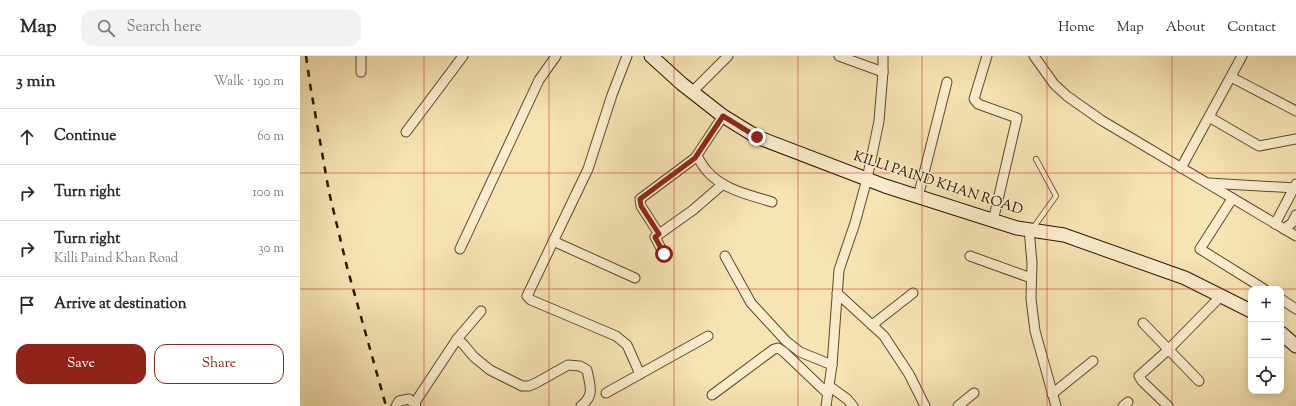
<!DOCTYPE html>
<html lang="en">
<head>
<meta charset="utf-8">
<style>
	body { margin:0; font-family:"Sorts Mill Goudy",serif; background:#f2f2f3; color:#2b2b33 }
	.controls { position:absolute; right:12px; bottom:12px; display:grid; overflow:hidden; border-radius:8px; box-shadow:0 2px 10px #0003 }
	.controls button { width:36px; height:36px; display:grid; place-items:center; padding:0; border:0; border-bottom:1px solid #e1e1e2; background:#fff; color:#2b2b33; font:20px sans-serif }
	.stop { position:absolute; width:12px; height:12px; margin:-9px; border:3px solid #8f2418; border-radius:50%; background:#fff }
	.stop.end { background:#8f2418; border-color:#fff; box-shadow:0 1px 4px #0008 }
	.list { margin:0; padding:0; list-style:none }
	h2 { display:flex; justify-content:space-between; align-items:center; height:52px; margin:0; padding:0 16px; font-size:17px }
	h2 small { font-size:13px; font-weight:400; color:#7c7c81 }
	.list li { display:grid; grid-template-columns:26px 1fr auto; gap:12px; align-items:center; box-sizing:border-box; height:56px; padding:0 16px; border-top:1px solid #e1e1e2 }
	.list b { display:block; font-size:15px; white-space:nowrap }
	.list p { margin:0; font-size:13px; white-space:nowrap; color:#7c7c81 }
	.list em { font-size:13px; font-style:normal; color:#7c7c81 }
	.actions { display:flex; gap:8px; padding:12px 16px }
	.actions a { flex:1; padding:9px 0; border:1px solid #8f2418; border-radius:12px; text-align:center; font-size:14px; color:#8f2418 }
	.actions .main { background:#8f2418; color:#fff }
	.icon { flex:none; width:22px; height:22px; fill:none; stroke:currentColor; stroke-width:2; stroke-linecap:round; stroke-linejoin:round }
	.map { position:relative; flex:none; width:996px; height:350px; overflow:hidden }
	header { display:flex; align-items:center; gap:24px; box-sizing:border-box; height:56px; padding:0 20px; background:#fff; border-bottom:1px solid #e1e1e2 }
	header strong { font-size:19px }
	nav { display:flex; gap:22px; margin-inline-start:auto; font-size:14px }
	.search { width:280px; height:36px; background:#f2f2f3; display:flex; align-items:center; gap:10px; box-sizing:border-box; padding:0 14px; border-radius:12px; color:#7c7c81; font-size:15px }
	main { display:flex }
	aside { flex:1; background:#fff }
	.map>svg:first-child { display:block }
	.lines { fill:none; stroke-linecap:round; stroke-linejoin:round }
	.lane-casing { stroke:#5b492d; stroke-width:6 }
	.street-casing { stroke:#5b492d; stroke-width:11 }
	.secondary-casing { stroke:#271500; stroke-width:15 }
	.lane { stroke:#faedce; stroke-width:4.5 }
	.street { stroke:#faedce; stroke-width:9 }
	.secondary { stroke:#faedce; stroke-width:13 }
	.rail { stroke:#271500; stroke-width:2.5; stroke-dasharray:7 7; stroke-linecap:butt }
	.route { stroke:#8f2418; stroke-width:5 }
	.grid { fill:none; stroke:#d62828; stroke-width:1; stroke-opacity:0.55 }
	.labels { text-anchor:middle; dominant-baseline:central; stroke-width:3; stroke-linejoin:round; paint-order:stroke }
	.street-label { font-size:14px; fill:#271500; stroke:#faedce }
</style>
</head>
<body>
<header>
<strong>Map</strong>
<div class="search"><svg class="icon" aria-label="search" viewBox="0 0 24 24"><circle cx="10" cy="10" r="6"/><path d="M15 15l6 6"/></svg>Search here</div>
<nav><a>Home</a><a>Map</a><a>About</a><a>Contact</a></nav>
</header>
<main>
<aside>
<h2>3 min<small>Walk · 190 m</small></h2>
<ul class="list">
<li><svg class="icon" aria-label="ahead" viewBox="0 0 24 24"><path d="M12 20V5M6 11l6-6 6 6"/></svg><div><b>Continue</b></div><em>60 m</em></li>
<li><svg class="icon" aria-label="right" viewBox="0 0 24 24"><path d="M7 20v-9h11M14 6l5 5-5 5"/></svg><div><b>Turn right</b></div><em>100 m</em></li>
<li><svg class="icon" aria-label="right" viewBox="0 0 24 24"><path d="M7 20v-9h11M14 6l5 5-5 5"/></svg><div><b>Turn right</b><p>Killi Paind Khan Road</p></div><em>30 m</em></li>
<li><svg class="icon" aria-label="arrive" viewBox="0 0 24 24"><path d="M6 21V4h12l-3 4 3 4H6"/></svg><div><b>Arrive at destination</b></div></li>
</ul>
<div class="actions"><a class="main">Save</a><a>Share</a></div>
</aside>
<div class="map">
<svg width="996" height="350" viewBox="0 0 996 350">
	<rect width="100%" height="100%" fill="#f7e4b3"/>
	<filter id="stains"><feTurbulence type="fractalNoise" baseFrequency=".005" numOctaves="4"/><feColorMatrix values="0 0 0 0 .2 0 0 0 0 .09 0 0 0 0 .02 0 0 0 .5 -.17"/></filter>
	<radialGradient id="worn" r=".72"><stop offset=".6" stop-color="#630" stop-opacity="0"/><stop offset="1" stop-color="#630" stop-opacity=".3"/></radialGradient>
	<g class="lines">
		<g class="lane-casing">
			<path id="lane" d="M733,172L756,140L736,103"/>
		</g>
		<g class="street-casing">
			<g id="street">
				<path d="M61,0V16"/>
				<path d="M327,0L312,39L288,113L227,240L231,244L316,280L327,289L340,318"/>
				<path d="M539,0L583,16"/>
				<path d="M687,0L674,43L678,48L717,62L693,165"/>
				<path d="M734,0L754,28L767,40L801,64L996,180"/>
				<path d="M931,21L996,55"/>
				<path d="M392,36L428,0"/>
				<path d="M909,61L959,90L996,83"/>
				<path d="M106,76L163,0"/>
				<path d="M397,100C400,105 403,111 407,115C423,134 450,139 472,146"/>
				<path d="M881,112L942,0"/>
				<path d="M908,127L996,132"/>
				<path d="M618,141L647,26"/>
				<path d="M932,143L900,193L964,233"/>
				<path d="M975,168L996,128"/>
				<path d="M729,173L732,207L731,243L735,275L756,350"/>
				<path d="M984,173L992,167L996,159"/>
				<path d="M359,178L341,150L340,143L395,102L423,60"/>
				<path d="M253,185L335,222"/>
				<path d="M160,193L239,24L256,0"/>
				<path d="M364,198L355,181L393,154L423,128"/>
				<path d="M425,200L451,247L486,285L500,296L532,309"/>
				<path d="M670,200L731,222"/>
				<path d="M537,237L584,280L609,318L625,350"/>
				<path d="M981,243L996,253"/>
				<path d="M843,267L899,325"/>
				<path d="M572,269L613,237"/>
				<path d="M157,283L163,288L174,301L190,314L222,330H229L236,327L268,309L280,310L287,314C290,330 295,339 281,350"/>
				<path d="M529,330L547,343L553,350"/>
				<path d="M306,337L408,280"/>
				<path d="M752,338L793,305"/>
				<path d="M412,339L474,293L478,292L484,296L527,337"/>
				<path d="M114,348L157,283L181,255"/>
				<path d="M96,350L99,345L109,343L116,350"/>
				<path d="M526,350L532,309L539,214L555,167L567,123L579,65L583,16V0"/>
				<path d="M658,350L674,337"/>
				<path d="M823,350L828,346"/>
				<path d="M868,350L842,325L839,320L868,294L921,240"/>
			</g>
		</g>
		<g class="secondary-casing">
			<g id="secondary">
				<path d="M351,0L382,28L423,60L457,81L585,130L717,172L764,179L885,222L951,255"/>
				<path d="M981,277L996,290"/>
			</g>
		</g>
		<use href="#lane" class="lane"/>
		<use href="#street" class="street"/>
		<use href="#secondary" class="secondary"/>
		<path class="rail" d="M6,0L10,28L29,136L47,211L86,350"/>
	</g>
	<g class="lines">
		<path class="route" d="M364,198L355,181L359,178L341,150L340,143L395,102L423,60L457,81"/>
	</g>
	<path class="grid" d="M124,0V350M249,0V350M374,0V350M498,0V350M622,0V350M747,0V350M872,0V350M0,117H996M0,233H951M981,233H996"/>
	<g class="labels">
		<g class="street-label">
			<text transform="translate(638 128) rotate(18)">KILLI PAIND KHAN ROAD</text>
		</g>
	</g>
	<rect width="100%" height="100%" filter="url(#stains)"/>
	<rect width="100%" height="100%" fill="url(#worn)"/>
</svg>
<div class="controls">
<button>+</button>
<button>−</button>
<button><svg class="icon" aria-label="locate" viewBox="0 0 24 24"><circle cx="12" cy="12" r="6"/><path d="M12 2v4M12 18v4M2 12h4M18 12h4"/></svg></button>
</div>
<div class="stop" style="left:364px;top:198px"></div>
<div class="stop end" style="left:457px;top:81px"></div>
</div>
</main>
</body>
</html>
